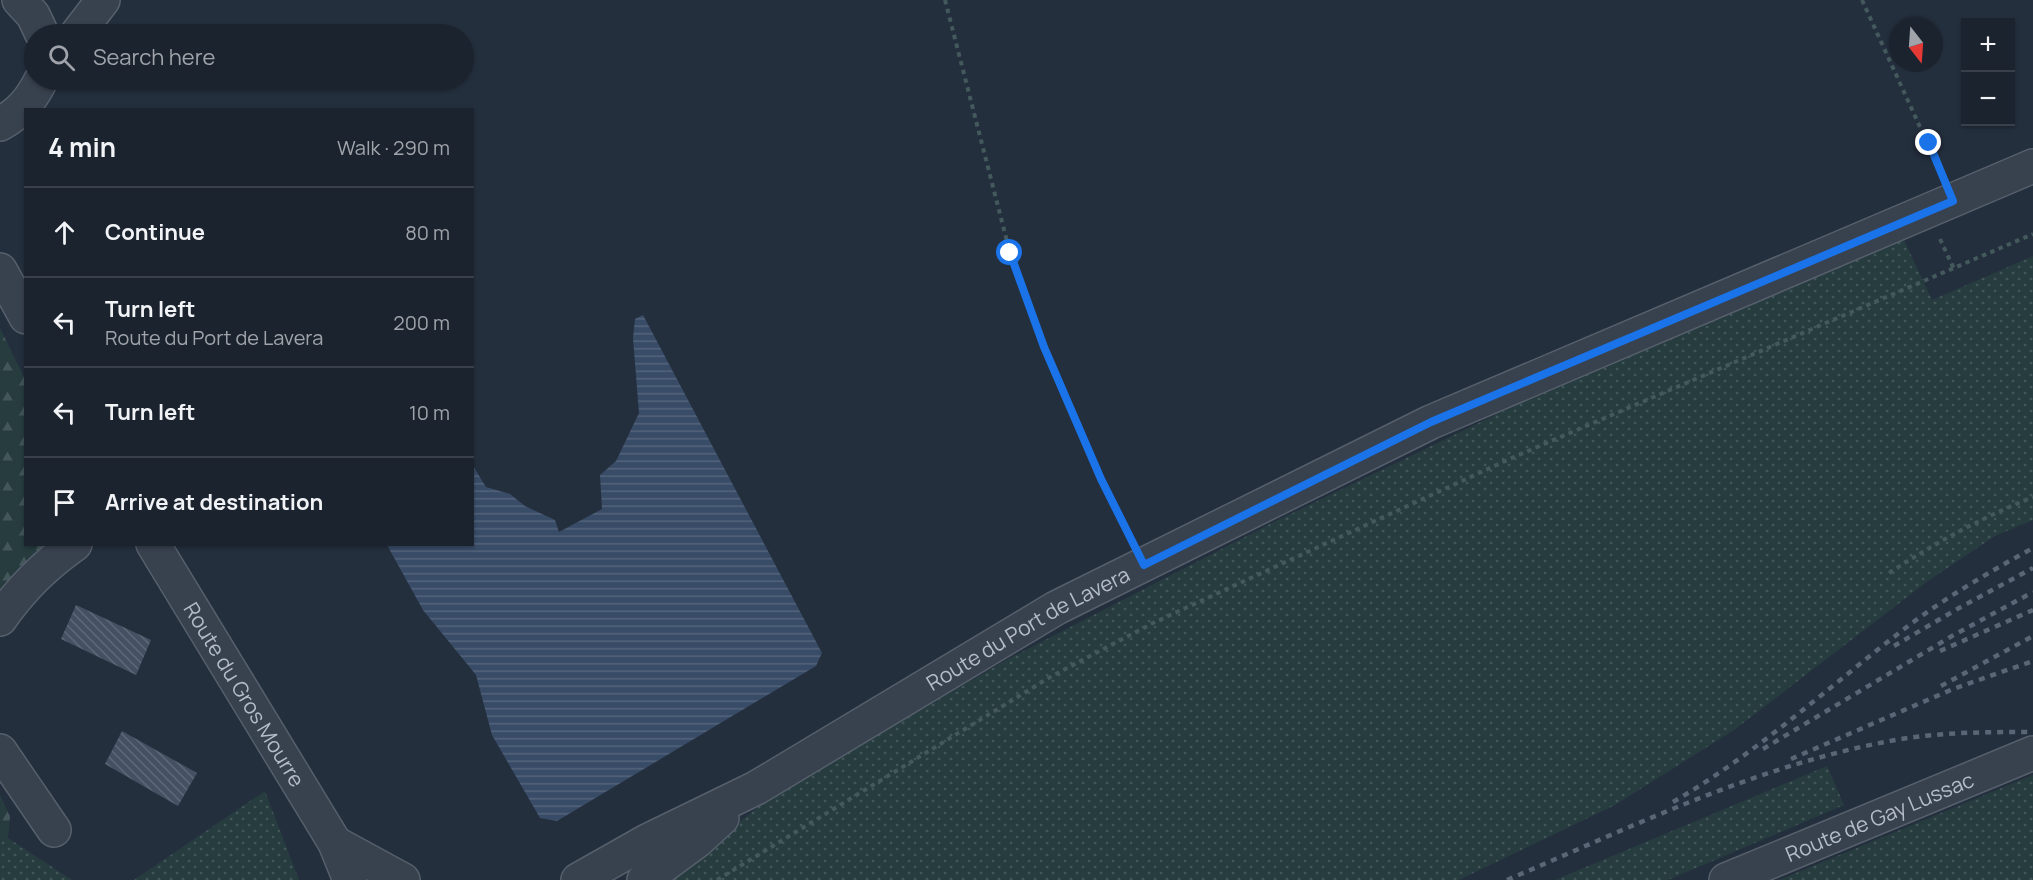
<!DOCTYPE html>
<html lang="en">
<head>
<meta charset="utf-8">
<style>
	body { margin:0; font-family:Manrope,sans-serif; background:#282f3a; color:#f1f3f6 }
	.controls { position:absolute; right:18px; top:18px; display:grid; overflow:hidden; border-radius:0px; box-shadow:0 2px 4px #0004 }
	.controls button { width:54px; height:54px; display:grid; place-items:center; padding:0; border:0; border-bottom:2px solid #39404a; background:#1b232e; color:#f1f3f6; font:30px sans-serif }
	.compass { position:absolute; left:1889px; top:18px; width:54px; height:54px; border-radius:50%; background:#1b232e; box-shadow:0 2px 4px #0004; rotate:163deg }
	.stop { position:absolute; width:18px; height:18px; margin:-14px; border:4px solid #1a73e8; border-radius:50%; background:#fff }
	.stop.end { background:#1a73e8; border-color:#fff; box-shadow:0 2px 6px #0008 }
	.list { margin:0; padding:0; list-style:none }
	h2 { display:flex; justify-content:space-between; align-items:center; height:78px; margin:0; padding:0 24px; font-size:26px }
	h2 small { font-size:20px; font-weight:400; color:#a0a4aa }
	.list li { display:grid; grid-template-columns:39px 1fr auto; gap:18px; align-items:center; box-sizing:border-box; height:90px; padding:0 24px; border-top:2px solid #39404a }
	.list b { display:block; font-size:22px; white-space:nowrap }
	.list p { margin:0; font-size:20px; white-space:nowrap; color:#a0a4aa }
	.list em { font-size:20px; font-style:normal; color:#a0a4aa }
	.icon { flex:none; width:33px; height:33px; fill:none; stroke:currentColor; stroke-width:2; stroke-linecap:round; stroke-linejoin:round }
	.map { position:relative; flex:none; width:2033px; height:880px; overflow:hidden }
	.search { position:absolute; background:#1b232e; box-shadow:0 2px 4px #0004; left:24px; top:24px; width:450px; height:66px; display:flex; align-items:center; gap:15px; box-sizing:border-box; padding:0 21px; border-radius:33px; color:#a0a4aa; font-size:22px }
	.panel { position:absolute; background:#1b232e; box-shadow:0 2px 4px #0004; left:24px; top:108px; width:450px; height:438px; border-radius:0px }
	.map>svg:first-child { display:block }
	.grass { fill:url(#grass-dots) }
	.forest { fill:url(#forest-firs) }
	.water { fill:url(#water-rules) }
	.building { fill:url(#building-back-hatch) }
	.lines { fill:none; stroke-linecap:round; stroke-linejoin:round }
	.minor-casing { stroke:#565f6c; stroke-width:36 }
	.tertiary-casing { stroke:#565f6c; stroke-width:36 }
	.path { stroke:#44595c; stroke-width:4; stroke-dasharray:4.5 4.5; stroke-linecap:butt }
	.minor { stroke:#38414e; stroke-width:33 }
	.tertiary { stroke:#38414e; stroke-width:33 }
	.rail { stroke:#5a6575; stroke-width:4.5; stroke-dasharray:6 6; stroke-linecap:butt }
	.route { stroke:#1a73e8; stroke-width:8 }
	.labels { text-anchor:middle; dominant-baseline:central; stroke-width:5; stroke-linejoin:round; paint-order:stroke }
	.street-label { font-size:21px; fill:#b4bcc9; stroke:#1d2633 }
</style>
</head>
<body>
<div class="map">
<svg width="2033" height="880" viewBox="0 0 2033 880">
	<defs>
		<pattern id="grass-dots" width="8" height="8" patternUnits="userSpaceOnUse" patternTransform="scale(1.5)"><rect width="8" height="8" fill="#263c3f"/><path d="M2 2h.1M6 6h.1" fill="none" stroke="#435659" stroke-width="1.8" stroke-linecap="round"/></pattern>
		<pattern id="forest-firs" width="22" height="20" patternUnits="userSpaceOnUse" patternTransform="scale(1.5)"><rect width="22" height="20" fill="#263c3f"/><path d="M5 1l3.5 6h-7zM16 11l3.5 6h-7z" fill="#435659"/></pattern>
		<pattern id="water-rules" width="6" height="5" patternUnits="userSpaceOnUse" patternTransform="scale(1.5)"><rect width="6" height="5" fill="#394c67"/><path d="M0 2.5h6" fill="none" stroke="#53647b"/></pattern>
		<pattern id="building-back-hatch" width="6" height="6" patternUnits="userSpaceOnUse" patternTransform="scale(1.5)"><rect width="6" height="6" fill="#455162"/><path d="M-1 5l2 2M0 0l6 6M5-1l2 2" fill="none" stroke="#5d6877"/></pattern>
	</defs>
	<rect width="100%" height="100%" fill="#242f3e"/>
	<g class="grass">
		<path d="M1904,240L1932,300L2033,256V520L1995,536L1928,581L1734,730L1615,805L1459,880H666L767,800L1008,659L1278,520L1518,404Z"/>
		<path d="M1827,766L1844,805L1668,880H1555Z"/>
		<path d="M2033,775V880H1779Z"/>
		<path d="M265,791L299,880H134Z"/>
		<path d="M0,831L8,838L72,880H0Z"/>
	</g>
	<g class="forest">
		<path d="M0,328L25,379L26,544L56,545L0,595Z"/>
		<path d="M0,795L10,816L8,838L0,831Z"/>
	</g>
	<path class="water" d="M643,315L822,653L816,666L557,821L540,818L492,735L476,675L423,610L387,545L472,544L473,466L486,487L510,494L525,506L555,520L559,532L602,509L600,475L616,461L639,413L633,338L635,319Z"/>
	<g class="building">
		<path d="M76,605L151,640L136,675L61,639Z"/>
		<path d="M122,731L197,773L178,806L105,764Z"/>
	</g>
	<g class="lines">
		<g class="minor-casing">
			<g id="minor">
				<path d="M19,0L33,15L42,34"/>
				<path d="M77,34L103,0"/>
				<path d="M0,124C20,113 31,100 41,80"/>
				<path d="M0,270L26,317"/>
				<path id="s1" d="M153,544L335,843"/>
				<path d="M0,619C22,588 44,566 75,544"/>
				<path d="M0,751L54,830"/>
				<path d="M350,880L335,843L403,880"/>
				<path id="s2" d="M1726,880L2033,753"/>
			</g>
		</g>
		<g class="tertiary-casing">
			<g id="tertiary">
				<path id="s3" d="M578,880L647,841L756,788L1056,608L1431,422L2033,166"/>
				<path d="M644,880L697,841L722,818"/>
			</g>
		</g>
		<g class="path">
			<path d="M945,0L1010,253L1044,347L1101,479L1130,537"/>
			<path d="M1862,0L1941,173"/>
			<path d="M1940,239L1954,269"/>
			<path d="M1889,573C1937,542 1979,519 2033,497"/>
			<path d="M717,880L1052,676L1153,623L1514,457L2033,234"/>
		</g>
		<use href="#minor" class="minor"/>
		<use href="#tertiary" class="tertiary"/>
		<g class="rail">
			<path d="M1894,646L1959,608L2033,568"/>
			<path d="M1940,651L2033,610"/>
			<path d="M1941,686L2033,636"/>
			<path d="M1763,749L1952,636L2033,592"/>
			<path d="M1791,759L1953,689L2033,661"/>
			<path d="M1673,802C1759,752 1833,683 1912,623C1950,595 1991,571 2033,548"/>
			<path d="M1507,880C1636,825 1762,763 1901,739C1944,732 1989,732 2033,732"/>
		</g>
	</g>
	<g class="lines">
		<path class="route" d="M1010,253L1044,347L1101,479L1144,565L1431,422L1953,201L1929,143"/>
	</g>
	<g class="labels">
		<g class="street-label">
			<text stroke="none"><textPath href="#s3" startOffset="516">Route du Port de Lavera</textPath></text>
			<text stroke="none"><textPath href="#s1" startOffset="176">Route du Gros Mourre</textPath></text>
			<text stroke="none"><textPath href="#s2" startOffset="166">Route de Gay Lussac</textPath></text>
		</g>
	</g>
</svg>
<div class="controls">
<button>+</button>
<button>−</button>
</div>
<svg class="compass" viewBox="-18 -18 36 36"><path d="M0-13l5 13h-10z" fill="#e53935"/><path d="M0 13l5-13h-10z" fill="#a0a4aa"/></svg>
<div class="stop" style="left:1010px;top:253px"></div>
<div class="stop end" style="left:1929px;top:143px"></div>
<div class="search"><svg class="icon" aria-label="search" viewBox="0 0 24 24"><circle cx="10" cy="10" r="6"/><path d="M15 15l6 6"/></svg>Search here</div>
<section class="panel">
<h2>4 min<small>Walk · 290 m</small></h2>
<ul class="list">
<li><svg class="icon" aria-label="ahead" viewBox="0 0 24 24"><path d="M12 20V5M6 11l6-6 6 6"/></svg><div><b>Continue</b></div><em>80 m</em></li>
<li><svg class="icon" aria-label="left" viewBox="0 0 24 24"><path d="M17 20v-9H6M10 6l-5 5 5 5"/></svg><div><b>Turn left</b><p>Route du Port de Lavera</p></div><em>200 m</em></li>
<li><svg class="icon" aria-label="left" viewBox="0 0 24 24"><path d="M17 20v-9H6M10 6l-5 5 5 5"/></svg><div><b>Turn left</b></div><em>10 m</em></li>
<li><svg class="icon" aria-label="arrive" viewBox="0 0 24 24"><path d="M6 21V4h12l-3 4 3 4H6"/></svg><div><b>Arrive at destination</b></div></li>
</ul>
</section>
</div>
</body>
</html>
